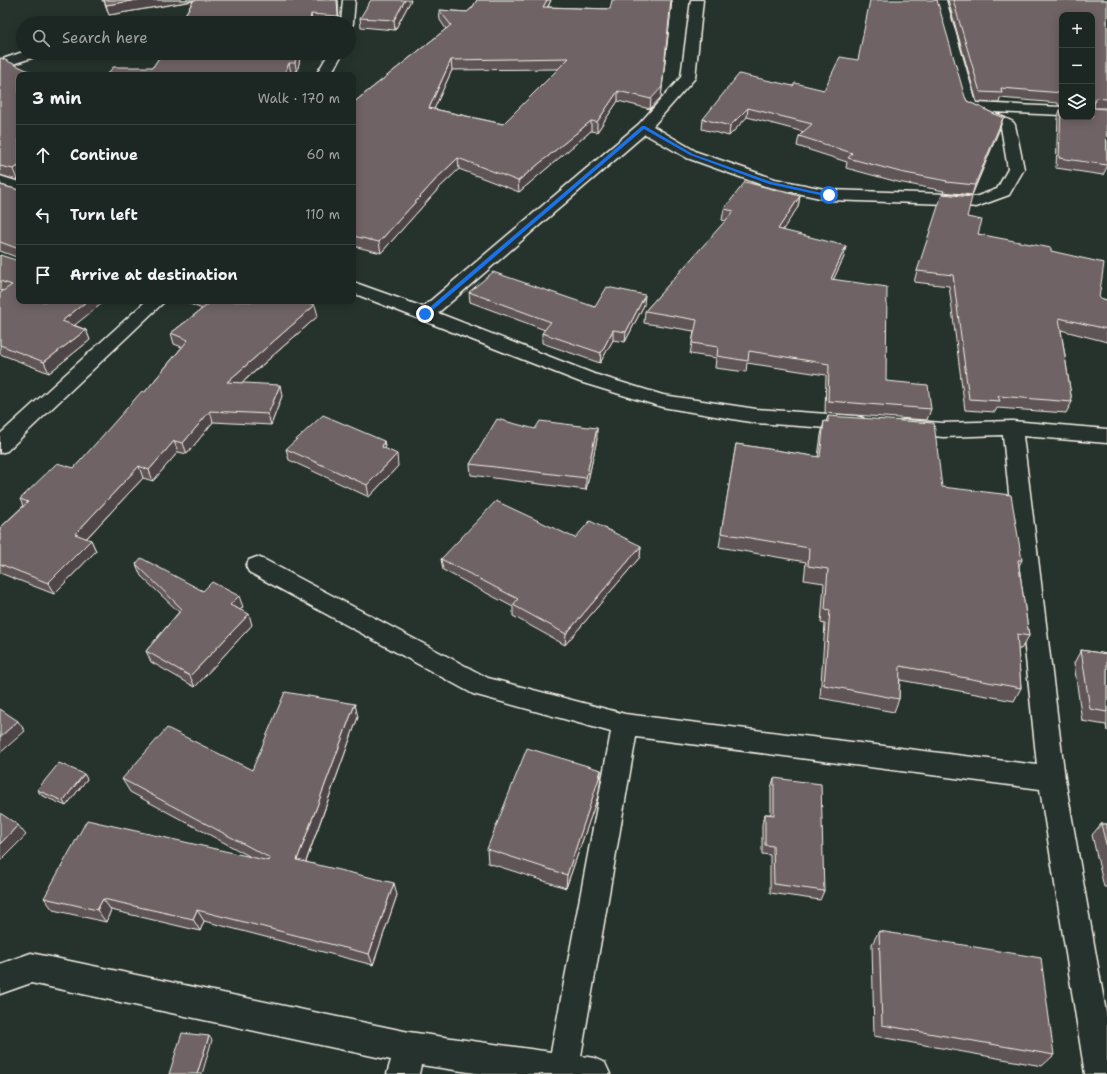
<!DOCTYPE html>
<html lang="en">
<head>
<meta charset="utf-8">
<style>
	body { margin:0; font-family:"Shantell Sans",sans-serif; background:#29322f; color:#f1f3f6 }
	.controls { position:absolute; right:12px; top:12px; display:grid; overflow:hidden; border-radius:8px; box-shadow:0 2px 10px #0003 }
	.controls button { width:36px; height:36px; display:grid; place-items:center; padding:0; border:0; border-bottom:1px solid #3a4340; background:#1c2622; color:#f1f3f6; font:20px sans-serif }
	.stop { position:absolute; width:12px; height:12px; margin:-9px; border:3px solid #1a73e8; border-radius:50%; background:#fff }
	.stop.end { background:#1a73e8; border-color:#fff; box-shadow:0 1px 4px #0008 }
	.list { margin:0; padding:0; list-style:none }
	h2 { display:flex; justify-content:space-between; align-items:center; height:52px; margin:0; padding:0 16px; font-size:17px }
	h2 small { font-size:13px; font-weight:400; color:#a0a5a5 }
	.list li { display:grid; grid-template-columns:26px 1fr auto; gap:12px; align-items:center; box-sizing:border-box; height:60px; padding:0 16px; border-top:1px solid #3a4340 }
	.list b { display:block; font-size:15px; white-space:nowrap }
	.list em { font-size:13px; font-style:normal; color:#a0a5a5 }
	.icon { flex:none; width:22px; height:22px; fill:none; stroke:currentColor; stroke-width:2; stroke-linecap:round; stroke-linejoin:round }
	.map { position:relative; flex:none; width:1107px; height:1074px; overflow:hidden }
	.search { position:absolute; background:#1c2622; box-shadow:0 2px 10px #0003; left:16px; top:16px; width:340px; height:44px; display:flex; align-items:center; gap:10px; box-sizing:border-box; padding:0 14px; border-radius:22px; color:#a0a5a5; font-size:15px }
	.panel { position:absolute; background:#1c2622; box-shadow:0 2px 10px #0003; left:16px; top:72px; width:340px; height:232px; border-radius:8px }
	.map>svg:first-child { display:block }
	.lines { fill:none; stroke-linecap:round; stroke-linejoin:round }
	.street-casing { stroke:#f4f1e8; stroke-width:3 }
	.street { fill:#26332d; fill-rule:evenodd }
	.wall { fill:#5f5557; stroke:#f4f1e8; fill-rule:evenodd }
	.shaded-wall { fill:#4e4547; stroke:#f4f1e8 }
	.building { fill:#6f6365; stroke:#f4f1e8; fill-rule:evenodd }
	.route { fill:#1a73e8 }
</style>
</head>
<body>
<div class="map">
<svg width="1107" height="1074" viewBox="0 0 1107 1074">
	<rect width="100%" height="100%" fill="#26332d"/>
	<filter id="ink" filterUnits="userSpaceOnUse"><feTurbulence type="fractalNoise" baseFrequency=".025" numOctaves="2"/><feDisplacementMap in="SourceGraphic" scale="8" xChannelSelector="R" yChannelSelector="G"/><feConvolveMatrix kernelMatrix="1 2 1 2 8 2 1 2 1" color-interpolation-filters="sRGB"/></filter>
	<g filter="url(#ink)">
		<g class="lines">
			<g class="street-casing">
				<g id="street">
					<path d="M343,0H355L353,23L352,26H349V23H341Z"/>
					<path d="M691,0H703L695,78L653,126L697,152L775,179L829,190L948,194L975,197L997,189L1008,169L1001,127L965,109L963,106L934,0H946L976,103L1062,107V115L993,112L1013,122L1015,125L1024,169L1009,195L976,207L948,204L829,200L765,186L687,158L645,134L438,313L594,374L663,395L756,409L856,416L863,418L866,423L863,428L856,430L756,423L662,407L580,382L353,293V282L423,307L639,124L681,77Z"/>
					<path d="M23,52L40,53L38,56L0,68V60Z"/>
					<path d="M329,53H343L330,75H316Z"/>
					<path d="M0,176L19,182V192L0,186Z"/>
					<path d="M146,301H165L7,451L0,453V434Z"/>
					<path d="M904,420L943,423L1012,421L1107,429V443L1023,436L1065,779L1107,1018V1074H1085L1040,789L636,737L581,1056L594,1058L605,1063L610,1074H482L421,1065L419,1074H387L391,1060L31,983L0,994V964L31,953L409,1032L551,1052L611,732L473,694L249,572L246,566L249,560L257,557L265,560L488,678L625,714L1037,765L1003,435L943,437L897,432L894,427L897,422Z"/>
				</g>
			</g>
			<use href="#street" class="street"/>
		</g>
		<g class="wall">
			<path d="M102,0H338L339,23H180L193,1L109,15L104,1H102Z"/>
			<path d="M411,0L395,30L361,27L360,18Z"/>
			<path d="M477,0H551L548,7L610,9L672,0L661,97L650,109L618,101L597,132L591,131L519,192L459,169L439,188L381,253L353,246V103L446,29L440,20L439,10L467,12L472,8ZM559,69L503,124L434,109L452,70Z"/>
			<path d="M948,0H1107V108H1094L1107,141V167L1103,175L1056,168L1058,116L1061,107L1092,117L1062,15V106L1058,105V103L1000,98L999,103L977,102Z"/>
			<path d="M162,53H301L297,73H291L290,75H107L153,67Z"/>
			<path d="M0,58L19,75V179L17,180L0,175Z"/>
			<path d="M793,86L824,90L965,97L967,101L1003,118L1000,128L972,195L943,192L944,191L898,182L846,168L847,162L797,146L799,136L804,132L747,117L729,136L702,129L703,119Z"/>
			<path d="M0,182L1,185L19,190V258L0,251Z"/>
			<path d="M800,196L798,207L782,230L844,257L833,280L886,381L931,409L927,420L825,413L826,375L747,363L746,372L715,368L716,358L690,354L692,343L694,331L644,323L645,311L726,221L722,220L724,209Z"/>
			<path d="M967,217L978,234L1051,251L1099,298L1107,300V342L1061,330L1072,402L1066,413L997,408L995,412L965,410L949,286L914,282L917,271Z"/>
			<path d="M0,255L19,301H105L74,325L86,330L90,340L49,373L0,354V293L4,291L0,290Z"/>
			<path d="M469,292L595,307L644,305L625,342L613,340L600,363L542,343V333L545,330L470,302Z"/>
			<path d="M183,301H305L318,316L242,383L282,396L271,425L213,422L187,454L178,452L153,481L143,478L86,539L91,540L96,551L54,594L0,573V528L23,506L20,499L74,468L145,392L182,347L174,344L171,333L202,309Z"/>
			<path d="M828,416L942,487L1022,560L1019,566L1029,636L1021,649H1018L1021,688L1014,701L900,680L899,699L894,712L820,698L825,624L821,623L824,583L804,580L806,562L719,547L736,444L818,457L821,435L824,421L826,422Z"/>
			<path d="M535,429L597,439L586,490L471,475L470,464Z"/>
			<path d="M384,441L385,449L398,466L369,497L289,460L286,449Z"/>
			<path d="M575,538L641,546L640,557L565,645L513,616V607L443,570L441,559Z"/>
			<path d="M136,564L243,607L240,610L252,625L195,687L151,662L146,651L179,612L141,576Z"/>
			<path d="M1081,650L1107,654V731L1106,725L1082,721L1074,663Z"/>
			<path d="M358,717L306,862L397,895L373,965L204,921L200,931L111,910L106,922L53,910L44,898L249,856L130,792L122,779L252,770Z"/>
			<path d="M601,770L600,784L598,796L566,888L488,863L487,849Z"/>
			<path d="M84,774L87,779L66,806L41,795L37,790Z"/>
			<path d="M774,778L824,891L820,900L770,893V855L762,854V824L765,814H771V788Z"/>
			<path d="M1101,824H1107V887H1104L1092,835Z"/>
			<path d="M879,931L1054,1055L1042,1066L874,1036L872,944Z"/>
		</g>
		<g class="shaded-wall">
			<path d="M137,0H198L109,15L106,5Z"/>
			<path d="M337,0H338L339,23L338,16Z"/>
			<path d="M405,0H411L395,30L394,20Z"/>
			<path d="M547,0H551L543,16V7Z"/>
			<path d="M672,0L661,97L650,109L651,99Z"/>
			<path d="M311,14L312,23H310Z"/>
			<path d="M297,53H301L297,73L295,63Z"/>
			<path d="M451,60L452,70L430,118L429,108Z"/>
			<path d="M289,63L291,73L290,75H284Z"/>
			<path d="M618,91V101L597,132V122Z"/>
			<path d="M748,108L747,117L729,136L730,126Z"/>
			<path d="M1003,118L1000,128L972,195L975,185Z"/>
			<path d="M591,121V131L519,192L518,181Z"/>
			<path d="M458,158L459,169L439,188L381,253L379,242L438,177Z"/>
			<path d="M19,166V179L17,180L13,169Z"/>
			<path d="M800,196L798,207L776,240L778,229Z"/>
			<path d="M846,246L844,257L828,291L831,279Z"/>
			<path d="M645,295L644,305L625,342L626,332Z"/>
			<path d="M87,301H105L66,332L62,321Z"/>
			<path d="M315,305L318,316L230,393L227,382Z"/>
			<path d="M86,330L90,340L49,373L44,362Z"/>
			<path d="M613,330V340L600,363L601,353Z"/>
			<path d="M280,385L282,396L271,425L268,414Z"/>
			<path d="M210,411L213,422L187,454L183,443Z"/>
			<path d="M597,428V439L586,490V478Z"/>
			<path d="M174,441L178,452L153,481L149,470Z"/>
			<path d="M384,441L386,452L382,447Z"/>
			<path d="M397,454L398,466L369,497L367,485Z"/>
			<path d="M139,466L143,478L80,545L75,534Z"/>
			<path d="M91,540L96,551L54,594L48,583Z"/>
			<path d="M641,546L640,557L565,645L566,634Z"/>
			<path d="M239,596L243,607L234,616L230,605Z"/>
			<path d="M249,614L252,625L195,687L190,676Z"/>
			<path d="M355,704L358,717L302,872L297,860Z"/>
			<path d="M18,721L25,731L0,753V737Z"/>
			<path d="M601,770L600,784L598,796L566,888L567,875Z"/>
			<path d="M84,774L87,779L66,806L63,801Z"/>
			<path d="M18,825L26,835L0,861V844Z"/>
			<path d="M394,883L397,895L373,965L369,954Z"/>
			<path d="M103,899L111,910L106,922L97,910Z"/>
			<path d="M197,910L204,921L200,931L193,919Z"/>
			<path d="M209,1036L212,1040L202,1074H197Z"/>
		</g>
		<g class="building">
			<path d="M104,0H137L106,5Z"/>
			<path d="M194,0H337L338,16L311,14L310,23H180Z"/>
			<path d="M371,0H405L394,20L360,18Z"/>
			<path d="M477,0H547L543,7L610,9L612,0H671L662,87L651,99L618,91L597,122L591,121L518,181L458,158L438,177L379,242L353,236V103L451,25L439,10L467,12L472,8ZM569,58L503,124L429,108L451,60Z"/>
			<path d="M870,0H937L965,97L967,101L1003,118L975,185L946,182L947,181L900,172L848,158L852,153L799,136L812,124L748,108L730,126L703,119L739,74L793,86L795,83L824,90L840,57L858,60Z"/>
			<path d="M953,0H1107V99L1095,98L1094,108L1106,109L1107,165L1059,158L1061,107H1062V117H1092V15H1062V96V93L1001,88L1002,93L980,92Z"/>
			<path d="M162,53H297L295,63H289L284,75H107L113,67H153Z"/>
			<path d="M0,58H1L37,75H19V166L13,169L0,166Z"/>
			<path d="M745,182L800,196L778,229L846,246L831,279L887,287L886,381L928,385L931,409L828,401L829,364L749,351L748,361L717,356L718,347L692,343L697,320L645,311L734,211L724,209Z"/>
			<path d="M0,185L19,190V249L0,242Z"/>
			<path d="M942,194L972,197L967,217L982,220L978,234L1051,248V251L1104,263L1099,298L1107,300V329L1059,318L1072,402L998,396L1000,401L969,399L953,275L917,271Z"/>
			<path d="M0,255L19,261V301H87L62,321L86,330L44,362L0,345V293L12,285L0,281Z"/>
			<path d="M493,272L595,307L607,287L645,295L626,332L613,330L601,353L542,333L551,322L469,292Z"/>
			<path d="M205,301H305L315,305L227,382L280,385L268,414L210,411L183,443L174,441L149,470L139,466L75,534L91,540L48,583L0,564V528L28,502L20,499L57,463L74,468L142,391L145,392L188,340L171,333L210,303Z"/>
			<path d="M323,415L384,441L382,447L397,454L367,485L286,449Z"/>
			<path d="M828,416L934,423L942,487L1011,495L1022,560H1018L1029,636L1017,634L1021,688L900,666L899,699L824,685L830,610L825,609L828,569L808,566L809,548L721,533L736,444L820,457L824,421L828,422Z"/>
			<path d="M497,419L535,429L540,421L597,428L586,478L470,464Z"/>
			<path d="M496,501L575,538L590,521L641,546L566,634L513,605L518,599L441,559Z"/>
			<path d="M141,558L203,591L212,582L239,596L230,605L249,614L190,676L146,651L182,609L136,564Z"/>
			<path d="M1081,650L1107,654V712L1090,709Z"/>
			<path d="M285,692L355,704L297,860L394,883L369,954L197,910L193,919L103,899L97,910L44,898L87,820L269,861L270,858L122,779L167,728L252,770Z"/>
			<path d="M0,709L18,721L0,737Z"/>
			<path d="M527,748L601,770L598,781L567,875L487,849Z"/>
			<path d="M59,763L84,774L63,801L37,790Z"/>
			<path d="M774,778L821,784L824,891L774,884L773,846L765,845V814L774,815Z"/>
			<path d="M0,813L18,825L0,844Z"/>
			<path d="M1101,824H1107V848Z"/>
			<path d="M879,931L1041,958L1054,1055L882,1025Z"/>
			<path d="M182,1033L209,1036L197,1074H169Z"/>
		</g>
	</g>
	<path class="route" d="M642,126H645L693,154L772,182L831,195L829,197L769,184L690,155L644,129L427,315H423V313Z"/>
</svg>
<div class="controls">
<button>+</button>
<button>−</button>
<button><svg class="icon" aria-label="layers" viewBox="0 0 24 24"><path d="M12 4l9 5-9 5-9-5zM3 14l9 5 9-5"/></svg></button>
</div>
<div class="stop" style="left:829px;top:195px"></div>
<div class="stop end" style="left:425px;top:314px"></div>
<div class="search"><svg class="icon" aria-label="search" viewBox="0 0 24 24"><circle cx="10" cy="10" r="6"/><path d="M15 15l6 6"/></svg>Search here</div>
<section class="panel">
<h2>3 min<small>Walk · 170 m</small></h2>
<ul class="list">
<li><svg class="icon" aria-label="ahead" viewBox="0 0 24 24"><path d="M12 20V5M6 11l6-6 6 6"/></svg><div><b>Continue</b></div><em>60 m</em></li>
<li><svg class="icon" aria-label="left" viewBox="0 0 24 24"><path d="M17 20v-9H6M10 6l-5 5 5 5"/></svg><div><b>Turn left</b></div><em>110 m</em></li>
<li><svg class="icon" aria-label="arrive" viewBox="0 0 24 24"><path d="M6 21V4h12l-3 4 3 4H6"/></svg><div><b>Arrive at destination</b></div></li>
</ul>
</section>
</div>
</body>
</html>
